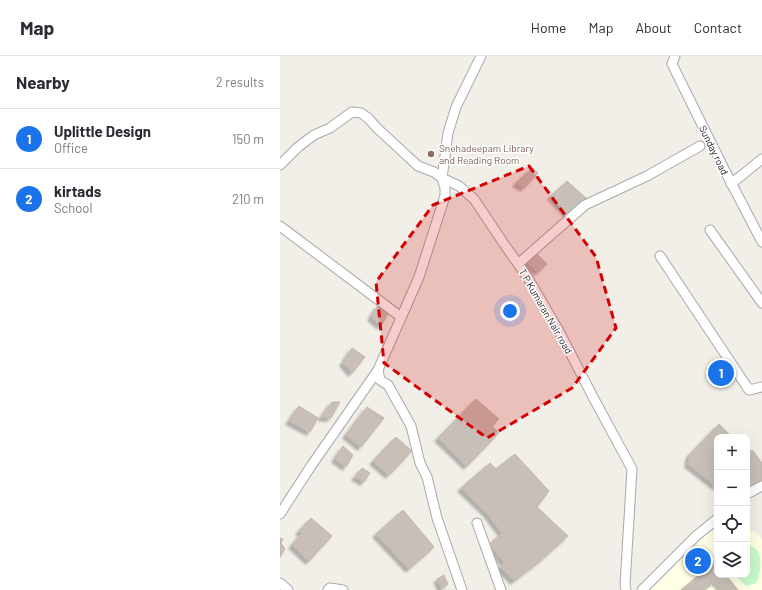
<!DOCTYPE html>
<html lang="en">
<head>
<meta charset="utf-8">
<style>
	body { margin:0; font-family:Barlow,sans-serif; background:#f2f2f3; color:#2b2b33 }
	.controls { position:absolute; right:12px; bottom:12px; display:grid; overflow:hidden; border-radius:8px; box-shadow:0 4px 16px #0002 }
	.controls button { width:36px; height:36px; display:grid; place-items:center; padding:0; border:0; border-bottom:1px solid #e1e1e2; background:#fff; color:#2b2b33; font:20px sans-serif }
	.you { position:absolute; left:230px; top:255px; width:14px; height:14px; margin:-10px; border:3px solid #fff; border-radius:50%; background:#1a73e8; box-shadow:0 0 0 6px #1a73e833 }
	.badge { display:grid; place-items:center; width:26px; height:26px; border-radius:50%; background:#1a73e8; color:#fff; font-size:13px; font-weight:700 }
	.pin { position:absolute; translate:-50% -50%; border:2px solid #fff; box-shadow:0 1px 4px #0006 }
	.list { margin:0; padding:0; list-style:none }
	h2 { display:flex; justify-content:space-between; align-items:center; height:52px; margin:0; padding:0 16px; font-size:17px }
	h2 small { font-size:13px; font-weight:400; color:#7c7c81 }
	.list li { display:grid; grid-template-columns:26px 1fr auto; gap:12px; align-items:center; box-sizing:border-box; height:60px; padding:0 16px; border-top:1px solid #e1e1e2 }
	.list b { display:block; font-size:15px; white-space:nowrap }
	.list p { margin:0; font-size:13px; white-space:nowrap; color:#7c7c81 }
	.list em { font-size:13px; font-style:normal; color:#7c7c81 }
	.icon { flex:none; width:22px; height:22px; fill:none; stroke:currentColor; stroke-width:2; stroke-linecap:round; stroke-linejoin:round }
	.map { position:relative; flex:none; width:482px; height:534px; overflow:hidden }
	header { display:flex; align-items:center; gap:24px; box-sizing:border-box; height:56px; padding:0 20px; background:#fff; border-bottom:1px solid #e1e1e2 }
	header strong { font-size:19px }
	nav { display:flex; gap:22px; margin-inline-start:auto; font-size:14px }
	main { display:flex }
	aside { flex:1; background:#fff }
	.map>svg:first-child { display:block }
	.education { fill:#ffffe5 }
	.park { fill:#c8facc }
	.building { fill:#c7bfb8; stroke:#c4b6ab; filter:url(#shadow) }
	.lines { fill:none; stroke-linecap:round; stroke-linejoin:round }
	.minor-casing { stroke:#a9a9a9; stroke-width:11 }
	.minor { stroke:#fff; stroke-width:9 }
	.marked { fill:#d40000; fill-opacity:0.2; stroke:#d40000; stroke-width:3; stroke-dasharray:8 5; stroke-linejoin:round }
	.education-dot { fill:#8d6e63; stroke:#fff; stroke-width:1.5 }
	.labels { text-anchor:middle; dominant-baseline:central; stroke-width:3; stroke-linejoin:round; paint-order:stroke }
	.education-label { font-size:10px; fill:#785e54; stroke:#fff; text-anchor:start }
	.street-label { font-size:10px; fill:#222; stroke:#fff }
</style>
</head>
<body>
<header>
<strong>Map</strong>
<nav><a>Home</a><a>Map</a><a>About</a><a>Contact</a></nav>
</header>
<main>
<aside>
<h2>Nearby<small>2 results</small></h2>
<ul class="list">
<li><span class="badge">1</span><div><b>Uplittle Design</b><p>Office</p></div><em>150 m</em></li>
<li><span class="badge">2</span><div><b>kirtads</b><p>School</p></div><em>210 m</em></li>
</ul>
</aside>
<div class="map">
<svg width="482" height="534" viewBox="0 0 482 534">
	<defs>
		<filter id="shadow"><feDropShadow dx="-3.5" dy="3.5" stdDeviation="1" flood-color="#0004"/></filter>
	</defs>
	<rect width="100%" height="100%" fill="#f2efe9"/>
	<path class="education" d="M437,472V519H467V472L478,478L482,483V534H370L385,521L420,483Z"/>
	<path class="park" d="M467,488C470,490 476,492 478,495C482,504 481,518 476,527L466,530L455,519H467Z"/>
	<g class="building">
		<path d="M252,112L258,117L244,132L236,127Z"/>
		<path d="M287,125L307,143L289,159L271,140Z"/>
		<path d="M251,192L267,208L258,216L242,201Z"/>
		<path d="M98,249L109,256L101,270L91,261Z"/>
		<path d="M72,292L85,301L72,317L63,307Z"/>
		<path d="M196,343L219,363L212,370L219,377L187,410L158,382Z"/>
		<path d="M52,346H60L51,362L41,361Z"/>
		<path d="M19,350L38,362L30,376L9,365Z"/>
		<path d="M87,351L104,362L81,391L66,379Z"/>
		<path d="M439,368L452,381H437V431L408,408L410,398Z"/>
		<path d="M116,381L132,395L109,419L93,405Z"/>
		<path d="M63,390L73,399L66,411L55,403Z"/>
		<path d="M467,394L473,395L482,407V424L467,432Z"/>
		<path d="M235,398L269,435L257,451L288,480L260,505L234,525L220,511L224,506L209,489L222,477L207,457L181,432L210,407L216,413Z"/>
		<path d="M82,412L90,417L84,426L75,421Z"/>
		<path d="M123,454L154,491L129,513L96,478Z"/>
		<path d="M31,462L52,480L29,505L12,489L22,477L19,475Z"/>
		<path d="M0,482L3,483L1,487L5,493L0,501Z"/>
		<path d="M435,506L437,508V519H446L458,534H443L435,525L424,534H401Z"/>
		<path d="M164,519L168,528L162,533L157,523Z"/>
	</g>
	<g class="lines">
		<g class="minor-casing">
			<g id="minor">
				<path d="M201,0L176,51L168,77L162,122L179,130L194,143L224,188L248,222L279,275L313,341L352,413L345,529L346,534"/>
				<path d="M395,0L392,8L444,113L482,186"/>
				<path d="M0,109L18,91L34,79L50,72L72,56L81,57L88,62L97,72L138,110L154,116L162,122L165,132V140L139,221L98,314L31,410L0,458"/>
				<path d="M451,128L482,103"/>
				<path d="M0,170L121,261"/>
				<path d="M430,174L482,247"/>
				<path d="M380,200L469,334L482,331"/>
				<path d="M238,208L305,149L367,120L420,90"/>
				<path d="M98,314L100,324L108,329L131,370L140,407L147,421L157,462L182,534"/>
				<path d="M467,438L482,430"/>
				<path d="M197,467L221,534"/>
				<path d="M0,527L8,534"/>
				<path d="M48,534L50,532L63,534"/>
				<path d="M362,534L416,480L437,463"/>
			</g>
		</g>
		<use href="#minor" class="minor"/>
	</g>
	<path class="marked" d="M249,110L316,201L336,272L292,332L207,382L104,307L96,226L153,149Z"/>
	<circle class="education-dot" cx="151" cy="98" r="4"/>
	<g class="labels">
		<g class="education-label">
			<text x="159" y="92">Snehadeepam Library<tspan x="159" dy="12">and Reading Room</tspan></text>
		</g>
		<g class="street-label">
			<text transform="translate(434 94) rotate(64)">Sunday road</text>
			<text transform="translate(266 255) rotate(60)">T P Kumaran Nair road</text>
		</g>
	</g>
</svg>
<div class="controls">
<button>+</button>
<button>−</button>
<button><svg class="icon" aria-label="locate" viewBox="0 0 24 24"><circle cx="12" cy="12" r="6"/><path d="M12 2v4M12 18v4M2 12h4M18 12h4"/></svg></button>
<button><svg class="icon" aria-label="layers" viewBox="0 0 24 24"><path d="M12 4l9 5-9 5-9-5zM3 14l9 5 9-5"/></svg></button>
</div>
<div class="you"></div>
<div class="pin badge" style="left:441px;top:317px">1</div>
<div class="pin badge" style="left:418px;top:505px">2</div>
</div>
</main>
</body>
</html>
